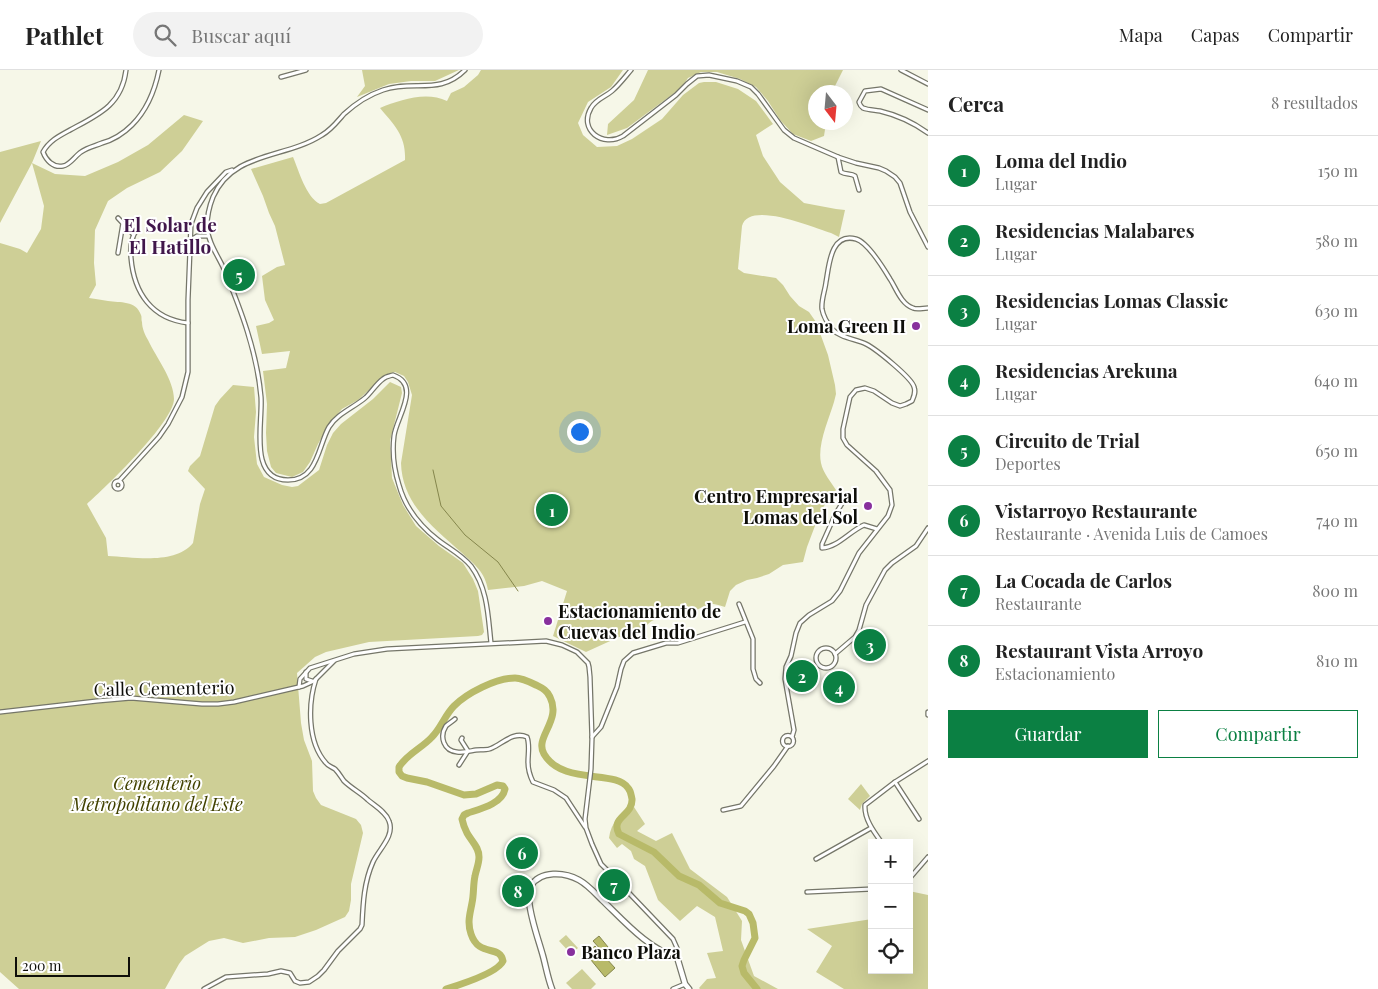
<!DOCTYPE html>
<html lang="es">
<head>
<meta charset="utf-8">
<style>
	body { margin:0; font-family:"Playfair Display",serif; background:#f2f2f2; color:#222 }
	.controls { position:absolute; right:15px; bottom:15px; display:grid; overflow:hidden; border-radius:0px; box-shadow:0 5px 20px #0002 }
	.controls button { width:45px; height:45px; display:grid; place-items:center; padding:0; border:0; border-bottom:1px solid #e0e0e0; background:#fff; color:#222; font:25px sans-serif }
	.compass { position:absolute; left:808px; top:15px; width:45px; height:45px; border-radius:50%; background:#fff; box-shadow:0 5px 20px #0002; rotate:164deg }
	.scale { position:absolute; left:15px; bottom:12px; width:115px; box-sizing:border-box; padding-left:5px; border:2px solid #0e0e09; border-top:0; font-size:14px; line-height:18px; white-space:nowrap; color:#0e0e09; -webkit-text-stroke:4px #fff; paint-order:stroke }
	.you { position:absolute; left:579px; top:361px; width:18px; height:18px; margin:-12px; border:4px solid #fff; border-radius:50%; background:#1a73e8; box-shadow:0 0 0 8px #1a73e833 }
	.badge { display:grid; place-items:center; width:32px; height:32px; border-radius:50%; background:#0b8043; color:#fff; font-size:16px; font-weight:700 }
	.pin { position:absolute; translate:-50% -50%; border:2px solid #fff; box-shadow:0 1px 5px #0006 }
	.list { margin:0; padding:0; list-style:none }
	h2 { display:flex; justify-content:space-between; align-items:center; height:65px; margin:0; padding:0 20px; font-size:21px }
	h2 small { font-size:16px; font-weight:400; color:#767676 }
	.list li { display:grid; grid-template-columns:32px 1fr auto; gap:15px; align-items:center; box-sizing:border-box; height:70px; padding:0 20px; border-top:1px solid #e0e0e0 }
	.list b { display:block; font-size:19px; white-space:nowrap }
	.list p { margin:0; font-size:16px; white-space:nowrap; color:#767676 }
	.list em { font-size:16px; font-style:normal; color:#767676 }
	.actions { display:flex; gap:10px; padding:15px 20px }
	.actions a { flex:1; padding:11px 0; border:1px solid #0b8043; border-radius:0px; text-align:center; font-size:18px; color:#0b8043 }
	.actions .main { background:#0b8043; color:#fff }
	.icon { flex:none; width:28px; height:28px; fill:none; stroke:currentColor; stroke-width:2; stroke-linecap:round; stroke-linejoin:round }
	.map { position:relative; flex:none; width:928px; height:919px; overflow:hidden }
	header { display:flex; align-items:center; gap:30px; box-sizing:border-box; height:70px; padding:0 25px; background:#fff; border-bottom:1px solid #e0e0e0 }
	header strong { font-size:24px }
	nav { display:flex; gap:28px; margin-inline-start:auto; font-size:18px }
	.search { width:350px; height:45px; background:#f2f2f2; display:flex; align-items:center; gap:12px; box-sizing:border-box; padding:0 18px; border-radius:28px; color:#767676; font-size:19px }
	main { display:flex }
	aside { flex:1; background:#fff }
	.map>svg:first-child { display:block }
	.green { fill:#cecf96 }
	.water { fill:#b8ba69; stroke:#85864c }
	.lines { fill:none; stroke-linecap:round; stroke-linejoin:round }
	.stream { stroke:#85864c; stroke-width:1 }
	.river { stroke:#b8ba69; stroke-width:7 }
	.minor-casing { stroke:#757669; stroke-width:5.5 }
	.tertiary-casing { stroke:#757669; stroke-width:7 }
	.minor { stroke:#fff; stroke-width:3 }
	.tertiary { stroke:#fff; stroke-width:4.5 }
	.poi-dot { fill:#88309d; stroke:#fff; stroke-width:2 }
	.labels { text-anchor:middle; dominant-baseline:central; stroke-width:4; stroke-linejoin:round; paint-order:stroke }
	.poi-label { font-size:18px; font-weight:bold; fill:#0e0e09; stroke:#fff; text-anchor:end }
	.street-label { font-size:18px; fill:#0e0e09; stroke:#fff }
	.park-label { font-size:18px; font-style:italic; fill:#424200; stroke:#fff }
	.neighbourhood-label { font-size:19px; font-weight:bold; fill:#41174b; stroke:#fff }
</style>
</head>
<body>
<header>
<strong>Pathlet</strong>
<div class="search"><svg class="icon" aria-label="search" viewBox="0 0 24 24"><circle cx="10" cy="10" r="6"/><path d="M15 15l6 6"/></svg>Buscar aquí</div>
<nav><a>Mapa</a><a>Capas</a><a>Compartir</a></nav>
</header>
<main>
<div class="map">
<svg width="928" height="919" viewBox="0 0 928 919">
	<rect width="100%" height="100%" fill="#f6f7e8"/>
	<g class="green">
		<path d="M362,0H459L435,11H411L389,14L357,27L365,16Z"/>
		<path d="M481,0H623L611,17L588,32L578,53L583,65L597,77L617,76L632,69L662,49L683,25L699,13L704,12H716L738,19L756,31L773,54L756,65L763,86L780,112L804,133L836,139L845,140L839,167L831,163C814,158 749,130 742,156L738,199L744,203L776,208L783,215L790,226L799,236L809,242L816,252L828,285L835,315L836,324L834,332C829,349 817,375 821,393C823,403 831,412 836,420L821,440L807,477L803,492L783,495L769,504L757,508L747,510L736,515L730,521L725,537C720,536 714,533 710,534C702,536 695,542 688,544C668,550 651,541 641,565L619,567L586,582L553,566L567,521L542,511L524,516L488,520C485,502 475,495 462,483C434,458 402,434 401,393L412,325L408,312L404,306L395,302L385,305L358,330L342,339L330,353L318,374L310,392L303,402L292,407L276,403L271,397L267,381L266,363L267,334L263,301L286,298L290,281L262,284L256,256L269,253L274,250L265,230L262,206L277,197L285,195L275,156L269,143L263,126L251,99L293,87C299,101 306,127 320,134L326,133L405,90C406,66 395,56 380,38C400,30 426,21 447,31L451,23L464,17L478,5Z"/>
		<path d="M648,0H843L832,22H816V52L826,53L824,66L811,71L793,64L780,50L768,31L756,17L740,9L717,2H701L688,8L681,18L627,58L607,65L608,54L634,30Z"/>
		<path d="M184,45L203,51L182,81L160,102L127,118L108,131L95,160L94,193L96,215L89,228C96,229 102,230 108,231C120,233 136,230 141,245C142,247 141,249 142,252C142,258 145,265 148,270C156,287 174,310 174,329C174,352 105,418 87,434L106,468L108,486C134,487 175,495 193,473L200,434L205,419L188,401L190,396L200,386L215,336L220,329L233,315L254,317L256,342L254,367L257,394L264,407L282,415L292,417L298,416L319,400L327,375L333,363L341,354L373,329L390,312L401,317L402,323L390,371L392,408L403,435L416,456L439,476L463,493L473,509L478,521L484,562L482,565L478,566L369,572L326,582L315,587L297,603L301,653L304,670L312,691L313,721L316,728L321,735L356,749L361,755L363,763L351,814V830L349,841L345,847L316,860L295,867L269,868L243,873L224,868L209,871L185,886L179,894L165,919H19L0,902V173L20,179L27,183L41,159L44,136L32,93L0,153V82L41,71L32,93L55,104L85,106L118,92L148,75Z"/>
		<path d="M861,714L870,726L862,734L860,740L848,729Z"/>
		<path d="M634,737L645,754L637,761L656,771L672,763L690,799L727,827L742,851L741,870L754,906L778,919H700L699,918L707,909L716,908L707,883L723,881L715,847L697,836L680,851L658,830L645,796L634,789L631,781L622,774L617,778L609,768C611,753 620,742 634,737Z"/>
		<path d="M909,821L928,825V919H844L816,902L832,876L807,859L872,849V900H909Z"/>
		<path d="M566,865L578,878L571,884L559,871Z"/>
		<path d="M582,899L596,914L591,919H572L566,913Z"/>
	</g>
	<g class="water">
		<path d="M599,866L608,877L603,882L593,871Z"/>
		<path d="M595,876L615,898L605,907L586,884Z"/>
	</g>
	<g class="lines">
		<path class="stream" d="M433,400L441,436L465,465L498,492L518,521"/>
		<path class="river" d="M446,919C459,915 498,903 503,891C500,874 479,888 471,864C467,852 470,844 472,833C474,824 473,815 475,806C476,800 479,794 479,787C479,777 472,772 467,763C465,759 463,754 462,749L464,745L468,743C480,739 502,734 505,719L503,716L497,715L476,724L464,725L427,712L407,708L402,706L399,702V697C407,684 422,678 432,667C441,658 445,645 454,636C467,623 496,608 515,608C522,608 530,612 536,615C542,618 547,620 550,627C562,651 534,667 544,684C563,716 616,699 628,718C631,721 631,725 632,729C633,746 610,747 619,764L654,782L679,806L699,815L720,833L745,841L749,844L753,853L755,868L744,890L742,896L744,903L757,919"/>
		<g class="minor-casing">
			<g id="minor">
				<path d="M126,0C122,35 98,45 70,60C59,66 49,71 43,82C46,90 53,98 63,96C70,95 75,86 81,82C88,77 95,76 102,73C113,70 124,63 132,55C146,41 155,20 159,0"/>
				<path d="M465,0C439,26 414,9 383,20C368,25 355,34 344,44C337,52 331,60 322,65C285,89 233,81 213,127C209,137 207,147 207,157C208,172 218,186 224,199C241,240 257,282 261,327C263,353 248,410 288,410C318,410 318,376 329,357C337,344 353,338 365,328C371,323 376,314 383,309C386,306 390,306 393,305C422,315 396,348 394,366C392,382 394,399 399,415C405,437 420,456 438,470C450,479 462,485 471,496C488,519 488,546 491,573"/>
				<path d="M631,0C625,7 619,15 612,21C605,27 596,29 591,38C578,60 603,78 623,66L676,25L687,14L697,6L709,5L737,11L751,17L758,24L784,60L794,68L838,87L856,93L879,98L886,101L895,107L900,113L910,142L928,177"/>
				<path d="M901,0L928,14"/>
				<path d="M281,7L306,0"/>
				<path d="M928,40L881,19L865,21L859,32C860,35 860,36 863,38C868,40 874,40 880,41C897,45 914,53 928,63"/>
				<path d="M838,87L841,102C846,105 851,103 855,106L859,120"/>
				<path d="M118,148L133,164"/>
				<path d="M138,158C131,167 130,176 131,188C134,223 152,249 188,253"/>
				<path d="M191,170L197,166H208"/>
				<path d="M118,183L123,153"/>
				<path d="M119,411L159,367L168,354L182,327L188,302V230L191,154L197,138L207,122L226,102L232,100"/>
				<circle cx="118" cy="415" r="4"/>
				<path d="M847,425L835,445L822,474V478C838,477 850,461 864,455L877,459"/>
				<path d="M739,534L753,569V599L756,609L760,613"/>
				<circle cx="826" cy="588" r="10"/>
				<path d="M835,584L855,567L859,560L866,535L885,500L892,493L916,476L928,458"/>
				<path d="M306,602V609L312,611"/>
				<path d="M299,617L300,609L310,598L354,584L387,579L546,571L562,575L577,582L588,593L589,597L590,607L592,668L591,699L585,749L586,758L592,774L601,794L608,801L673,869L677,878V887"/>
				<path d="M0,642L97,631L131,628L202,634H218L234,632L303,616L314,611L334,591"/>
				<path d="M928,642V645"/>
				<path d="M455,649C453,651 448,654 446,656C439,667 444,681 457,682C464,683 470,681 476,680C482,679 487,681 492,678C503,673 514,661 527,667C530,675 528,683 528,692C528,699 530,706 533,712L554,720L566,728L585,757"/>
				<circle cx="788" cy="671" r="5.5"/>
				<path d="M592,667L601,657L617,617L621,599L624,591L633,583L666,573H678L745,552"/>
				<path d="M792,667L794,660L785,609L786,597L791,586L796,563L800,553L809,545L832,531L840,521L859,483L888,446L892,435L890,420L876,401L847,375L843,368V359L850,327L856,320L865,318L874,321L892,333L900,336L906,334L912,331C914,326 916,322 914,317C912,308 876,279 866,274C856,269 840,268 832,259C828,254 823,245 822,239C821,230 825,221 826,212C829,197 830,162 856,169C867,172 884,199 890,209C896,218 901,234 913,238C917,240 923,238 928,238"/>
				<path d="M459,695L468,681L461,670L462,668"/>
				<path d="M895,712L919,749"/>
				<path d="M723,740L741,736L774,696L788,676"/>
				<path d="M882,773C874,762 864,749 865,735L895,712L928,691"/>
				<path d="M816,789L871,758"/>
				<path d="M909,809L928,787"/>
				<path d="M807,822L872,819"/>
				<path d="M204,919L226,907L268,904L281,901L290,903L295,911L300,913L309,912L318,906L324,900L338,881L360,859L362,855C363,833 364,812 373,792C379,779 395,766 389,751C386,742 375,736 368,730C361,723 351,718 344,711C341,707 339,703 335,699C332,697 328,696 326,693C307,672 308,633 316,609"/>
				<path d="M673,919L685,914"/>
			</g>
		</g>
		<g class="tertiary-casing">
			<path id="tertiary" d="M552,919C548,909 546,897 543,886C538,868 531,850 529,831C528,826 529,821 531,816C540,800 565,802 579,810C588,815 595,823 602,830C622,849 650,881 677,887L685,914L689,919"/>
		</g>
		<use href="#minor" class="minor"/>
		<use href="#tertiary" class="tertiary"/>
	</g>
	<g class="poi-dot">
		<circle cx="916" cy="256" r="5"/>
		<circle cx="868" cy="436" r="5"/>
		<circle cx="548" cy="551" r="5"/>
		<circle cx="571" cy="882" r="5"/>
	</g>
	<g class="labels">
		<g class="poi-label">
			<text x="906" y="256">Loma Green II</text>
			<text x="858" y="426">Centro Empresarial<tspan x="858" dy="21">Lomas del Sol</tspan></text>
			<text x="558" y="541" text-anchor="start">Estacionamiento de<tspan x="558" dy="21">Cuevas del Indio</tspan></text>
			<text x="581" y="882" text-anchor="start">Banco Plaza</text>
		</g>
		<g class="street-label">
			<text transform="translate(164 618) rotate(-1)">Calle Cementerio</text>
		</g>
		<g class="park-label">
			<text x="157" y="713">Cementerio<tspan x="157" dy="21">Metropolitano del Este</tspan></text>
		</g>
		<g class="neighbourhood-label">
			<text x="170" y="154">El Solar de<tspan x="170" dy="22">El Hatillo</tspan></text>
		</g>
	</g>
</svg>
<div class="controls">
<button>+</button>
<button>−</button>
<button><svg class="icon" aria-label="locate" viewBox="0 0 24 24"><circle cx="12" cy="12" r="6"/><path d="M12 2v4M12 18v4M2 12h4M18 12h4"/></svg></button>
</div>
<svg class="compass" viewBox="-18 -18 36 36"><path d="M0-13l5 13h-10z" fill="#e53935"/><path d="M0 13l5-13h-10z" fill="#767676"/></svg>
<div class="scale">200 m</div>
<div class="you"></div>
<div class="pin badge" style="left:552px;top:440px">1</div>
<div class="pin badge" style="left:802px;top:606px">2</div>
<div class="pin badge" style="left:870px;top:575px">3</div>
<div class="pin badge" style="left:839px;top:617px">4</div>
<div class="pin badge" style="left:239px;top:205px">5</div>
<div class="pin badge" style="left:522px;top:783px">6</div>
<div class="pin badge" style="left:614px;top:815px">7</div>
<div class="pin badge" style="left:518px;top:821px">8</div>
</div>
<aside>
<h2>Cerca<small>8 resultados</small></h2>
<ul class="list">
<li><span class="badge">1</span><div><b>Loma del Indio</b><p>Lugar</p></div><em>150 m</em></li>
<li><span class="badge">2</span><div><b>Residencias Malabares</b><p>Lugar</p></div><em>580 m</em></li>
<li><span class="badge">3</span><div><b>Residencias Lomas Classic</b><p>Lugar</p></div><em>630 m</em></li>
<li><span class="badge">4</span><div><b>Residencias Arekuna</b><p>Lugar</p></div><em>640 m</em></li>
<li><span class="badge">5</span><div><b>Circuito de Trial</b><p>Deportes</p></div><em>650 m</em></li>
<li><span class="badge">6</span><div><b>Vistarroyo Restaurante</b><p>Restaurante · Avenida Luis de Camoes</p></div><em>740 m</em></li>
<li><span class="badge">7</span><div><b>La Cocada de Carlos</b><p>Restaurante</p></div><em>800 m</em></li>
<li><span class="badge">8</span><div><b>Restaurant Vista Arroyo</b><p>Estacionamiento</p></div><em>810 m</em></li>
</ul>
<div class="actions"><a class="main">Guardar</a><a>Compartir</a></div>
</aside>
</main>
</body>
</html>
